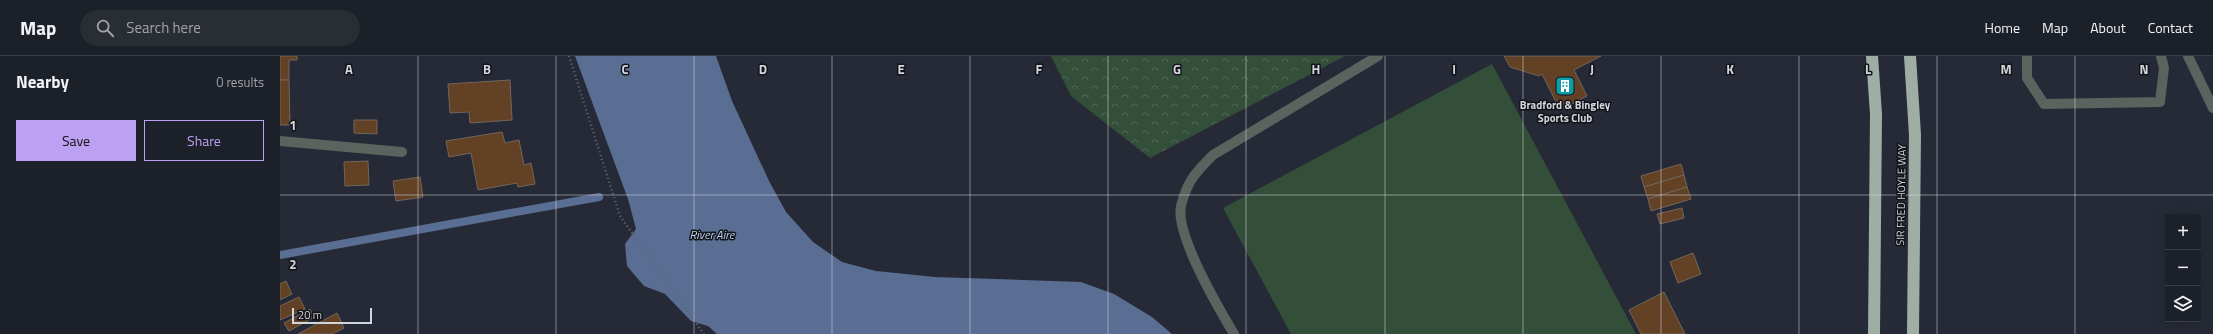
<!DOCTYPE html>
<html lang="en">
<head>
<meta charset="utf-8">
<style>
	body { margin:0; font-family:"Titillium Web",sans-serif; background:#292d34; color:#f1f3f6 }
	.controls { position:absolute; right:12px; bottom:12px; display:grid; overflow:hidden; border-radius:0px; box-shadow:0 4px 16px #0002 }
	.controls button { width:36px; height:36px; display:grid; place-items:center; padding:0; border:0; border-bottom:1px solid #3a3e45; background:#1c2028; color:#f1f3f6; font:20px sans-serif }
	.scale { position:absolute; left:12px; bottom:10px; width:80px; box-sizing:border-box; padding-left:4px; border:2px solid #d1d5dc; border-top:0; font-size:11px; line-height:14px; white-space:nowrap; color:#d1d5dc; -webkit-text-stroke:3px #111318; paint-order:stroke }
	.list { margin:0; padding:0; list-style:none }
	h2 { display:flex; justify-content:space-between; align-items:center; height:52px; margin:0; padding:0 16px; font-size:17px }
	h2 small { font-size:13px; font-weight:400; color:#a0a3a8 }
	.actions { display:flex; gap:8px; padding:12px 16px }
	.actions a { flex:1; padding:9px 0; border:1px solid #bca0f2; border-radius:0px; text-align:center; font-size:14px; color:#bca0f2 }
	.actions .main { background:#bca0f2; color:#111 }
	.icon { flex:none; width:22px; height:22px; fill:none; stroke:currentColor; stroke-width:2; stroke-linecap:round; stroke-linejoin:round }
	.map { position:relative; flex:none; width:1933px; height:278px; overflow:hidden }
	header { display:flex; align-items:center; gap:24px; box-sizing:border-box; height:56px; padding:0 20px; background:#1c2028; border-bottom:1px solid #3a3e45 }
	header strong { font-size:19px }
	nav { display:flex; gap:22px; margin-inline-start:auto; font-size:14px }
	.search { width:280px; height:36px; background:#292d34; display:flex; align-items:center; gap:10px; box-sizing:border-box; padding:0 14px; border-radius:22px; color:#a0a3a8; font-size:15px }
	main { display:flex }
	aside { flex:1; background:#1c2028 }
	.map>svg:first-child { display:block }
	.grass { fill:#344f39 }
	.park { fill:url(#park-crowns) }
	.water { fill:#596e92 }
	.lines { fill:none; stroke-linecap:round; stroke-linejoin:round }
	.stream { stroke:#596e92; stroke-width:8 }
	.building { fill:#624124; stroke:#73665c }
	.path { stroke:#636772; stroke-width:2.5; stroke-dasharray:1 3; stroke-linecap:butt }
	.lane { stroke:#5c625e; stroke-width:10 }
	.street { stroke:#5c625e; stroke-width:10 }
	.highway { stroke:#9faea5; stroke-width:12 }
	.grid { fill:none; stroke:#d1d5dc; stroke-width:1; stroke-opacity:0.55 }
	.labels { text-anchor:middle; dominant-baseline:central; stroke-width:3; stroke-linejoin:round; paint-order:stroke }
	.poi-label { font-size:11px; font-weight:bold; fill:#d1d5dc; stroke:#111318 }
	.street-label { font-size:11px; fill:#d1d5dc; stroke:#111318 }
	.water-label { font-size:12px; font-style:italic; fill:#bed2f7; stroke:#111318 }
	.grid-label { font-size:13px; text-anchor:middle; font-weight:bold; fill:#d1d5dc; stroke:#111318; stroke-width:3; stroke-linejoin:round; paint-order:stroke }
</style>
</head>
<body>
<header>
<strong>Map</strong>
<div class="search"><svg class="icon" aria-label="search" viewBox="0 0 24 24"><circle cx="10" cy="10" r="6"/><path d="M15 15l6 6"/></svg>Search here</div>
<nav><a>Home</a><a>Map</a><a>About</a><a>Contact</a></nav>
</header>
<main>
<aside>
<h2>Nearby<small>0 results</small></h2>
<ul class="list">
</ul>
<div class="actions"><a class="main">Save</a><a>Share</a></div>
</aside>
<div class="map">
<svg width="1933" height="278" viewBox="0 0 1933 278">
	<defs>
		<pattern id="park-crowns" width="20" height="18" patternUnits="userSpaceOnUse"><rect width="20" height="18" fill="#344f39"/><path d="M2 6a3 3 0 1 1 6 0M12 15a3 3 0 1 1 6 0" fill="none" stroke="#506755"/></pattern>
	</defs>
	<rect width="100%" height="100%" fill="#262a36"/>
	<path class="grass" d="M1212,8L1356,278H1011L943,152Z"/>
	<path class="park" d="M771,0H1065L870,102L791,40Z"/>
	<path class="water" d="M295,0H436L452,45L489,125L506,156L533,186L562,206L596,215L655,221L801,226L834,238L872,261L892,278H437L428,270L411,265L385,238L364,230L347,210L345,188L356,173L348,143Z"/>
	<g class="lines">
		<path class="stream" d="M0,199L319,141"/>
	</g>
	<g class="building">
		<path d="M0,0H17V4H9V24H0Z"/>
		<path d="M1224,0H1321L1294,14L1307,40L1280,54L1262,18L1259,20L1230,11Z"/>
		<path d="M0,24H9L10,69H0Z"/>
		<path d="M230,24L232,64L190,67L189,56L170,57L168,28Z"/>
		<path d="M74,64H97V78L74,77Z"/>
		<path d="M222,76L225,87L239,84L244,109L251,107L255,128L238,131L237,127L198,134L191,97L169,101L166,85Z"/>
		<path d="M88,105L89,129L65,130L64,106Z"/>
		<path d="M1401,108L1404,119L1364,131L1361,120Z"/>
		<path d="M1404,119L1407,131L1368,143L1364,131Z"/>
		<path d="M140,121L143,141L116,145L113,125Z"/>
		<path d="M1407,131L1411,143L1371,155L1368,143Z"/>
		<path d="M1402,152L1404,162L1380,168L1377,158Z"/>
		<path d="M1413,197L1421,218L1398,227L1390,206Z"/>
		<path d="M6,225L12,238L0,244V228Z"/>
		<path d="M1384,236L1405,278H1361L1349,254Z"/>
		<path d="M19,241L25,253L0,264V250Z"/>
		<path d="M30,253L34,261L9,275L4,267Z"/>
		<path d="M57,257L64,272L52,278H18Z"/>
	</g>
	<g class="lines">
		<path class="path" d="M289,0L340,160L424,278"/>
		<g class="lane">
			<path d="M1747,0V22L1764,48L1880,46L1884,12L1881,0"/>
			<path d="M1908,0L1933,52"/>
			<path d="M954,278C939,253 895,178 901,150C907,125 916,116 933,99L1098,0"/>
		</g>
		<path class="street" d="M0,85L122,96"/>
		<g class="highway">
			<path d="M1592,0L1596,58L1594,278"/>
			<path d="M1630,0L1635,79L1633,278"/>
		</g>
	</g>
	<path class="grid" d="M138,0V278M276,0V278M414,0V278M552,0V278M690,0V278M828,0V278M966,0V278M1105,0V278M1243,0V278M1381,0V278M1519,0V278M1657,0V278M1795,0V278M0,139H1933"/>
	<defs>
		<g id="building-square" transform="scale(1)"><rect x="-9" y="-9" width="18" height="18" rx="4" fill="#0f9aa8" stroke="#111318"/><path d="M-4-6H4V6H1V3H-1V6H-4ZM-2.5-4.3h1.7v1.8h-1.7ZM.8-4.3h1.7v1.8H.8ZM-2.5-1h1.7V.8h-1.7ZM.8-1h1.7V.8H.8Z" fill="#fff"/></g>
	</defs>
	<g fill-rule="evenodd">
		<use href="#building-square" x="1285" y="30"/>
	</g>
	<g class="labels">
		<g class="poi-label">
			<text x="1285" y="49">Bradford &amp; Bingley<tspan x="1285" dy="13">Sports Club</tspan></text>
		</g>
		<g class="street-label">
			<text transform="translate(1621 139) rotate(-89)">SIR FRED HOYLE WAY</text>
		</g>
		<g class="water-label">
			<text x="432" y="178">River Aire</text>
		</g>
	</g>
	<g class="grid-label">
		<text x="69" y="18">A</text>
		<text x="207" y="18">B</text>
		<text x="345" y="18">C</text>
		<text x="483" y="18">D</text>
		<text x="621" y="18">E</text>
		<text x="759" y="18">F</text>
		<text x="897" y="18">G</text>
		<text x="1036" y="18">H</text>
		<text x="1174" y="18">I</text>
		<text x="1312" y="18">J</text>
		<text x="1450" y="18">K</text>
		<text x="1588" y="18">L</text>
		<text x="1726" y="18">M</text>
		<text x="1864" y="18">N</text>
		<text x="13" y="74">1</text>
		<text x="13" y="213">2</text>
	</g>
</svg>
<div class="controls">
<button>+</button>
<button>−</button>
<button><svg class="icon" aria-label="layers" viewBox="0 0 24 24"><path d="M12 4l9 5-9 5-9-5zM3 14l9 5 9-5"/></svg></button>
</div>
<div class="scale">20 m</div>
</div>
</main>
</body>
</html>
